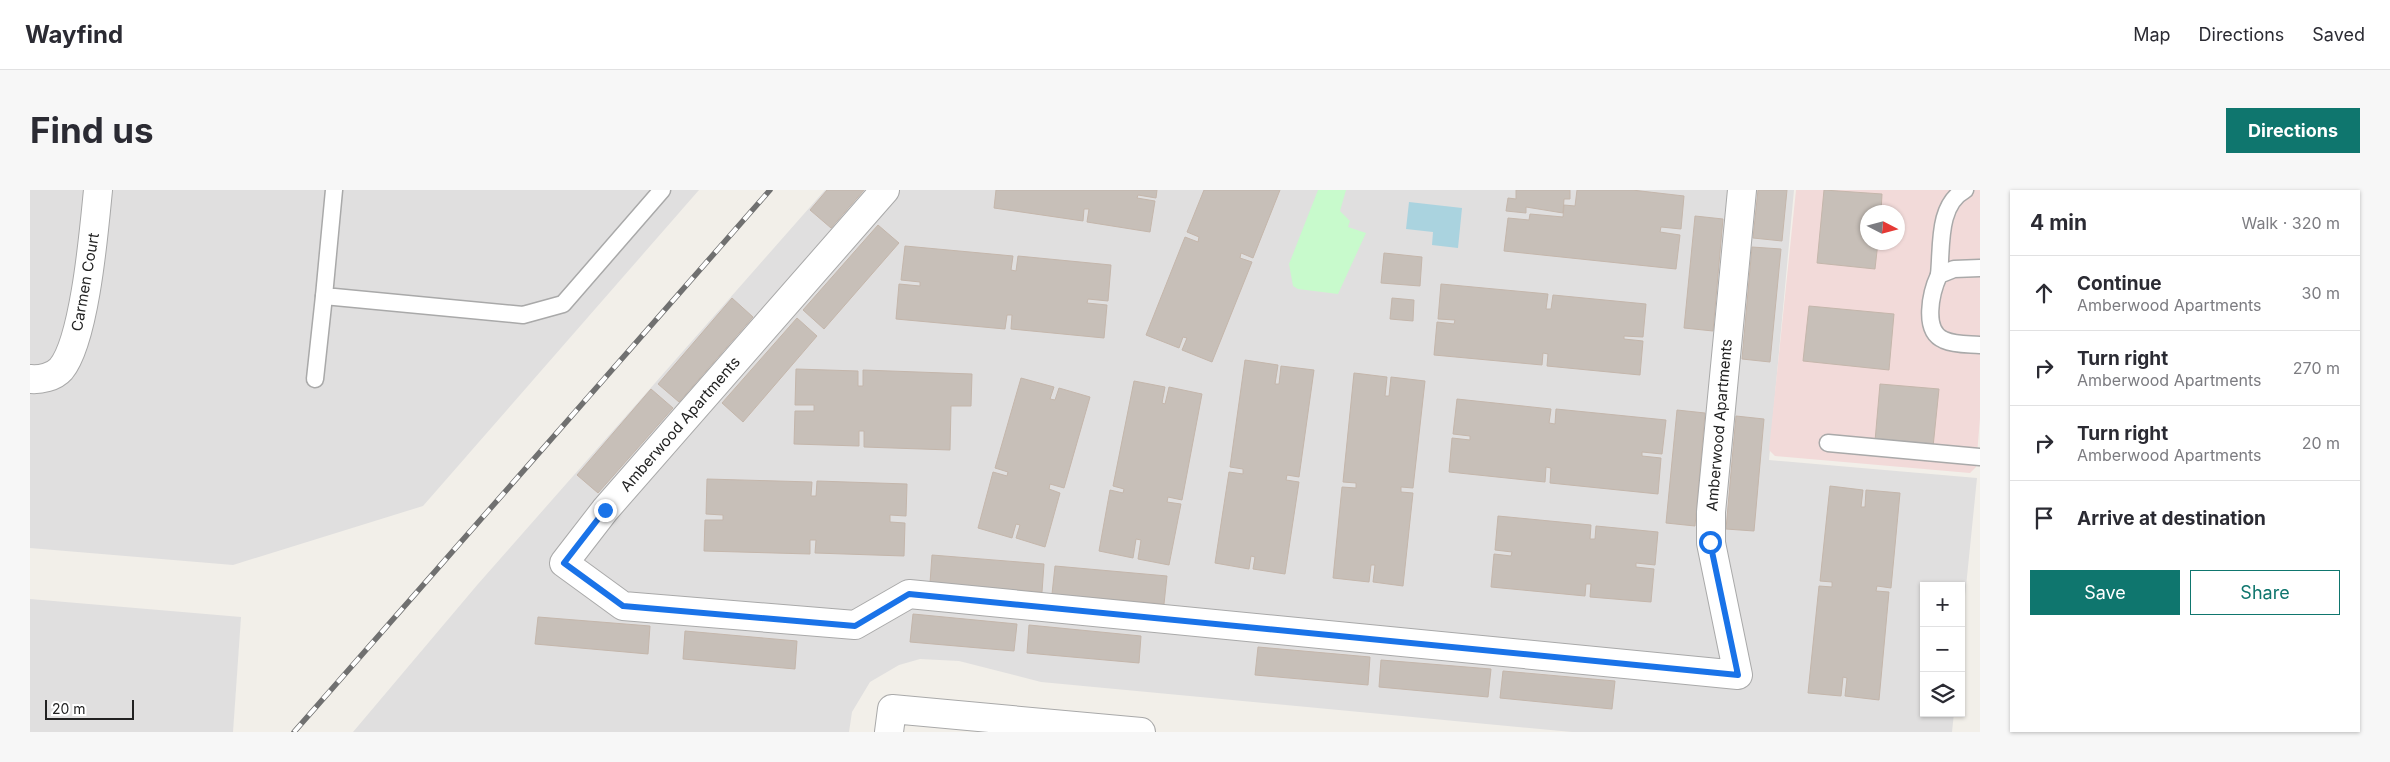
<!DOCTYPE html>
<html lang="en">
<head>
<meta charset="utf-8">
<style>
	body { margin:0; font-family:Inter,sans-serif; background:#f7f7f7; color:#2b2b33 }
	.controls { position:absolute; right:15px; bottom:15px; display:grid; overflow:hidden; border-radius:0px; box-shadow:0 1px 4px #0004 }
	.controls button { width:45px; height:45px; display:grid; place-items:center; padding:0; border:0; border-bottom:1px solid #e1e1e2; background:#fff; color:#2b2b33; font:25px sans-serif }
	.compass { position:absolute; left:1830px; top:15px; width:45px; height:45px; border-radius:50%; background:#fff; box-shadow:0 1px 4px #0004; rotate:96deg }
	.scale { position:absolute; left:15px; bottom:12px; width:89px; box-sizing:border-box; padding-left:5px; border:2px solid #222; border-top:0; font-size:14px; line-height:18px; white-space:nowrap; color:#222; -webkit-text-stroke:4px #fff; paint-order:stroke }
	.stop { position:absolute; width:15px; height:15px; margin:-11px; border:4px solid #1a73e8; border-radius:50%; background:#fff }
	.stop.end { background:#1a73e8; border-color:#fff; box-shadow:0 1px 5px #0008 }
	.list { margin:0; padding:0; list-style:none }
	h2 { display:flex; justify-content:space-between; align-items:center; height:65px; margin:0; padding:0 20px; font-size:21px }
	h2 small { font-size:16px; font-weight:400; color:#7c7c81 }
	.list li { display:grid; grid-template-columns:32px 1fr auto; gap:15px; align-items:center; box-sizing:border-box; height:75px; padding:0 20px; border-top:1px solid #e1e1e2 }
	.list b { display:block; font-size:19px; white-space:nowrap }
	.list p { margin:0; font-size:16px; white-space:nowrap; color:#7c7c81 }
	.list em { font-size:16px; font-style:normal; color:#7c7c81 }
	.actions { display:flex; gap:10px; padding:15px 20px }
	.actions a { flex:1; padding:11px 0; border:1px solid #0f766e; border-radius:0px; text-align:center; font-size:18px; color:#0f766e }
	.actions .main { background:#0f766e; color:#fff }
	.icon { flex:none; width:28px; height:28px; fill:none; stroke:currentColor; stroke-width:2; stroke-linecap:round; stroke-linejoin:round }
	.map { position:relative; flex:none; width:1950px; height:542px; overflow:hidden; border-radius:0px }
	header { display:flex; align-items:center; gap:30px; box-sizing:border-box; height:70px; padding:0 25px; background:#fff; border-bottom:1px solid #e1e1e2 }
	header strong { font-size:24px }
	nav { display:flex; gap:28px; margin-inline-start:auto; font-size:18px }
	.intro { display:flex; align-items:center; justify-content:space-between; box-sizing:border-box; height:120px; padding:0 30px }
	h1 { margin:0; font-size:35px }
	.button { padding:12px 22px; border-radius:0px; background:#0f766e; color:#fff; font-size:18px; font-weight:700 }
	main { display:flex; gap:30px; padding:0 30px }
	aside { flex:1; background:#fff; border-radius:0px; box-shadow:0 1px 4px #0004 }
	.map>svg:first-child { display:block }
	.residential { fill:#e0dfdf }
	.commercial { fill:#f2dad9; fill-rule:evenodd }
	.park { fill:#c8facc }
	.water { fill:#aad3df }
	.building { fill:#c7bfb8; stroke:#c4b6ab }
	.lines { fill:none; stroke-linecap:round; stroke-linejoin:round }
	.service-casing { stroke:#a9a9a9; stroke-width:19 }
	.minor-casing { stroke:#a9a9a9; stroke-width:30 }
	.service { stroke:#fff; stroke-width:16 }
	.minor { stroke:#fff; stroke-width:28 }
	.rail-casing { stroke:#707070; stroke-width:5.5 }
	.rail { stroke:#fff; stroke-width:4; stroke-dasharray:11; stroke-linecap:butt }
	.route { stroke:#1a73e8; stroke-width:6 }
	.labels { text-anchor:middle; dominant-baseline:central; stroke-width:5; stroke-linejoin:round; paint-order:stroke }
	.street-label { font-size:15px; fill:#222; stroke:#fff }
</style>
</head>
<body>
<header>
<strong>Wayfind</strong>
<nav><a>Map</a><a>Directions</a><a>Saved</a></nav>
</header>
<div class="intro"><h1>Find us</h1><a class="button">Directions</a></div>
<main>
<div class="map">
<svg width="1950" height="542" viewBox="0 0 1950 542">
	<rect width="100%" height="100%" fill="#f2efe9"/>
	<g class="residential">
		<path d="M0,0H669L393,316L203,375L0,358Z"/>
		<path d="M795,0H1764L1739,270L1947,288L1931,446V396H1894V523H1924L1922,542H1542L1011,492L929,471L890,469L869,475L840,492L822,522L819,542H323L448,394Z"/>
		<path d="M0,409L211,427L203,542H0Z"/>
	</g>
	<path class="commercial" d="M1766,0H1950V228L1946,277L1940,283L1745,266L1739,260ZM1838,22H1868V52H1838Z"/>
	<path class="park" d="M1288,0H1316L1310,21L1320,31L1318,37L1336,43L1308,104L1268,99L1263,96L1259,74Z"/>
	<path class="water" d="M1379,12L1432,18L1428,58L1402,55L1403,42L1376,39Z"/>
	<g class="building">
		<path d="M797,0H834L801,38L780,20Z"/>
		<path d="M966,0H1127L1126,8L1108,5L1107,8L1125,11L1120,42L1057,32L1059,19H1054L1053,31L964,18Z"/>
		<path d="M1174,0H1250L1223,68L1211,63L1210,68L1222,72L1182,172L1152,160L1157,148L1153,147L1149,158L1116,145L1155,47L1168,52L1169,47L1157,42Z"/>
		<path d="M1486,0H1540V9H1534L1533,23L1496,17V23L1476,21L1478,8L1486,9Z"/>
		<path d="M1547,0H1602L1654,6L1651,39L1631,37L1630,42L1650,45L1646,79L1474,61L1478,28L1499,30L1500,24L1533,27L1534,15L1545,16Z"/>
		<path d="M1728,0H1757L1752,51L1723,48Z"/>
		<path d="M1794,0L1852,4L1851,22H1838V52H1848L1845,79L1787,73Z"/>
		<path d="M1665,26L1693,29L1683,141L1654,138Z"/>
		<path d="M848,35L869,53L794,139L773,120Z"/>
		<path d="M875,56L983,66L981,80L986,81L988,66L1081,75L1078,111L1058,109L1057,113L1077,115L1074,148L981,139L982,125H977L975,139L866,129L869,94L890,96V92L871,90Z"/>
		<path d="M1722,57L1751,59L1740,172L1712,169Z"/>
		<path d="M1354,63L1392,67L1390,96L1351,93Z"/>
		<path d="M1411,94L1518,104L1516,119H1521L1523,105L1616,114L1613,147L1594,146V149L1613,151L1610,185L1517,176L1518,164L1513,163L1512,175L1404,165L1407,132L1424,134L1425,130L1408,129Z"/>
		<path d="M702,108L723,127L649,212L628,194Z"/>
		<path d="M1362,108L1384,110L1383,131L1360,129Z"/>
		<path d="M1779,116L1864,124L1859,180L1773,171Z"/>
		<path d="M767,128L787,146L713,232L692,213Z"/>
		<path d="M1215,170L1248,175L1245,194H1249L1251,176L1284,180L1269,287L1257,285L1256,290L1269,292L1255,384L1223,379L1225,367L1221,366L1219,379L1185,373L1199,282L1213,284V279L1200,277Z"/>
		<path d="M766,179L828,181V196H833V180L942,184L941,216H921L920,260L834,257V241H829V256L764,254L765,221H784V215H765Z"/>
		<path d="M1324,183L1357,187L1355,206H1359L1361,187L1395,191L1383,298L1371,297V302L1383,303L1373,396L1343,392L1345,375H1341L1339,392L1303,388L1312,297L1326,298V293L1313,292Z"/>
		<path d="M991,188L1024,197L1020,209L1025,210L1029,198L1060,207L1034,298L1020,294L1019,299L1030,303L1015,357L986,348L990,335L986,334L982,348L948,338L963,282L977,286L978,282L965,278Z"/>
		<path d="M1104,191L1135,197L1132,213L1135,214L1139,197L1172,204L1152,310L1138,307L1137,312L1151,314L1139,375L1108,369L1111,350L1106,349L1103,368L1069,361L1080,300L1093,303L1094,299L1083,296Z"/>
		<path d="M1850,194L1909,199L1903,257L1845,251Z"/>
		<path d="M621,199L643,218L568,303L547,285Z"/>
		<path d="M1427,209L1521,219L1519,233L1525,234L1526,219L1636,230L1632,264L1612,262V266L1631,268L1628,304L1520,293L1521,278L1516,277L1515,292L1419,282L1422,248L1440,250V246L1423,244Z"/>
		<path d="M1647,220L1675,223L1665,336L1636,333Z"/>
		<path d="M1706,226L1734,229L1724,341L1696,339Z"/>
		<path d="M677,289L782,292L781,306H786L787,291L877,294L876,326L860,325V332L875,333L874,366L785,363L786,350H780V364L674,361L675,330H693V325L676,324Z"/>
		<path d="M1800,296L1833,300L1831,317H1835L1836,300L1870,303L1861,398L1847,396L1846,401L1859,402L1849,510L1815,506L1817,488L1813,487L1811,506L1778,503L1789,396L1802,397V392L1790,391Z"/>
		<path d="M1468,326L1561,335L1560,349H1565L1566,336L1628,342L1625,375L1606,373V377L1624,379L1621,412L1560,407L1561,394H1556L1555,406L1461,397L1464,364L1481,366L1482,362L1465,360Z"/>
		<path d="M902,365L1014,374L1012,402L900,393Z"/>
		<path d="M1025,376L1137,386L1134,414L1022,404Z"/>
		<path d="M883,424L987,434L984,461L880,452Z"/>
		<path d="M508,427L620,436L618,464L505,454Z"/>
		<path d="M999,435L1111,446L1109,473L997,463Z"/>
		<path d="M655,441L767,451L765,479L653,469Z"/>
		<path d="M1228,457L1340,467L1338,495L1225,485Z"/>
		<path d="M1351,470L1461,479L1458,507L1349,497Z"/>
		<path d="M1473,481L1585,491L1582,519L1470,508Z"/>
	</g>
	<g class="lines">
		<g class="service-casing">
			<g id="service">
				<path d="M304,0L294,106L493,125L533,114L632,0"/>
				<path d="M1950,78L1924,79L1909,85C1901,102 1892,141 1914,150C1925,155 1938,154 1950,155"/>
				<path d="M1909,85C1912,57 1907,15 1935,0"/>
				<path d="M285,189L294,106"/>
				<path d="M1798,253L1950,267"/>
			</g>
		</g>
		<g class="minor-casing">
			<g id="minor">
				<path d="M855,0L575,320L534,373L593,416L825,435L879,404L1708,485L1681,353V322L1712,0"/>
				<path d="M0,189C10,190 24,187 31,179C55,150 64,40 68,0"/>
				<path d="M859,542L862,519L1111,542"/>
			</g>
		</g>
		<use href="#service" class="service"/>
		<use href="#minor" class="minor"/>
		<g class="rail-casing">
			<path id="rail" d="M264,542L740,0"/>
		</g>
		<use href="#rail" class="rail"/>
	</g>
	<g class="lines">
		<path class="route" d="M575,320L534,373L593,416L825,436L879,404L1708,485L1680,352"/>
	</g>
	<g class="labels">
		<g class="street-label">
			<text transform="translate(55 92) rotate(-80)">Carmen Court</text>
			<text transform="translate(650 234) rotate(-49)">Amberwood Apartments</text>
			<text transform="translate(1689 235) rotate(-85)">Amberwood Apartments</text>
		</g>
	</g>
</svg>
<div class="controls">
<button>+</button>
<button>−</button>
<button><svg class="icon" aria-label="layers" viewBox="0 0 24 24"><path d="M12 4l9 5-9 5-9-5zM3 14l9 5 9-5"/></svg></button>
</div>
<svg class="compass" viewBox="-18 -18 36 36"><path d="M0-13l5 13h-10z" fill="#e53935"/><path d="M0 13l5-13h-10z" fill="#7c7c81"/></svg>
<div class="scale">20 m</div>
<div class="stop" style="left:1680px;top:352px"></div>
<div class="stop end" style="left:575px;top:320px"></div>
</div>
<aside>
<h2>4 min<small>Walk · 320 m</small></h2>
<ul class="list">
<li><svg class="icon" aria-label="ahead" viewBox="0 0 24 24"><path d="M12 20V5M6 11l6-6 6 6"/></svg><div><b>Continue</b><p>Amberwood Apartments</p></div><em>30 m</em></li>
<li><svg class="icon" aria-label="right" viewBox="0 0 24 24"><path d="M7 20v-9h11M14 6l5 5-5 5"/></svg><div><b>Turn right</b><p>Amberwood Apartments</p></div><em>270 m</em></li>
<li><svg class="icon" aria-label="right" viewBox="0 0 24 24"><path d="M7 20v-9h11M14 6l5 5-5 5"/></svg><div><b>Turn right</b><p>Amberwood Apartments</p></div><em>20 m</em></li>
<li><svg class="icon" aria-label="arrive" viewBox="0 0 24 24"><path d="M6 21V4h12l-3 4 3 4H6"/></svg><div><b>Arrive at destination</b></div></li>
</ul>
<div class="actions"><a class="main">Save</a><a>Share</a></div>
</aside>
</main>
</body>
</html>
